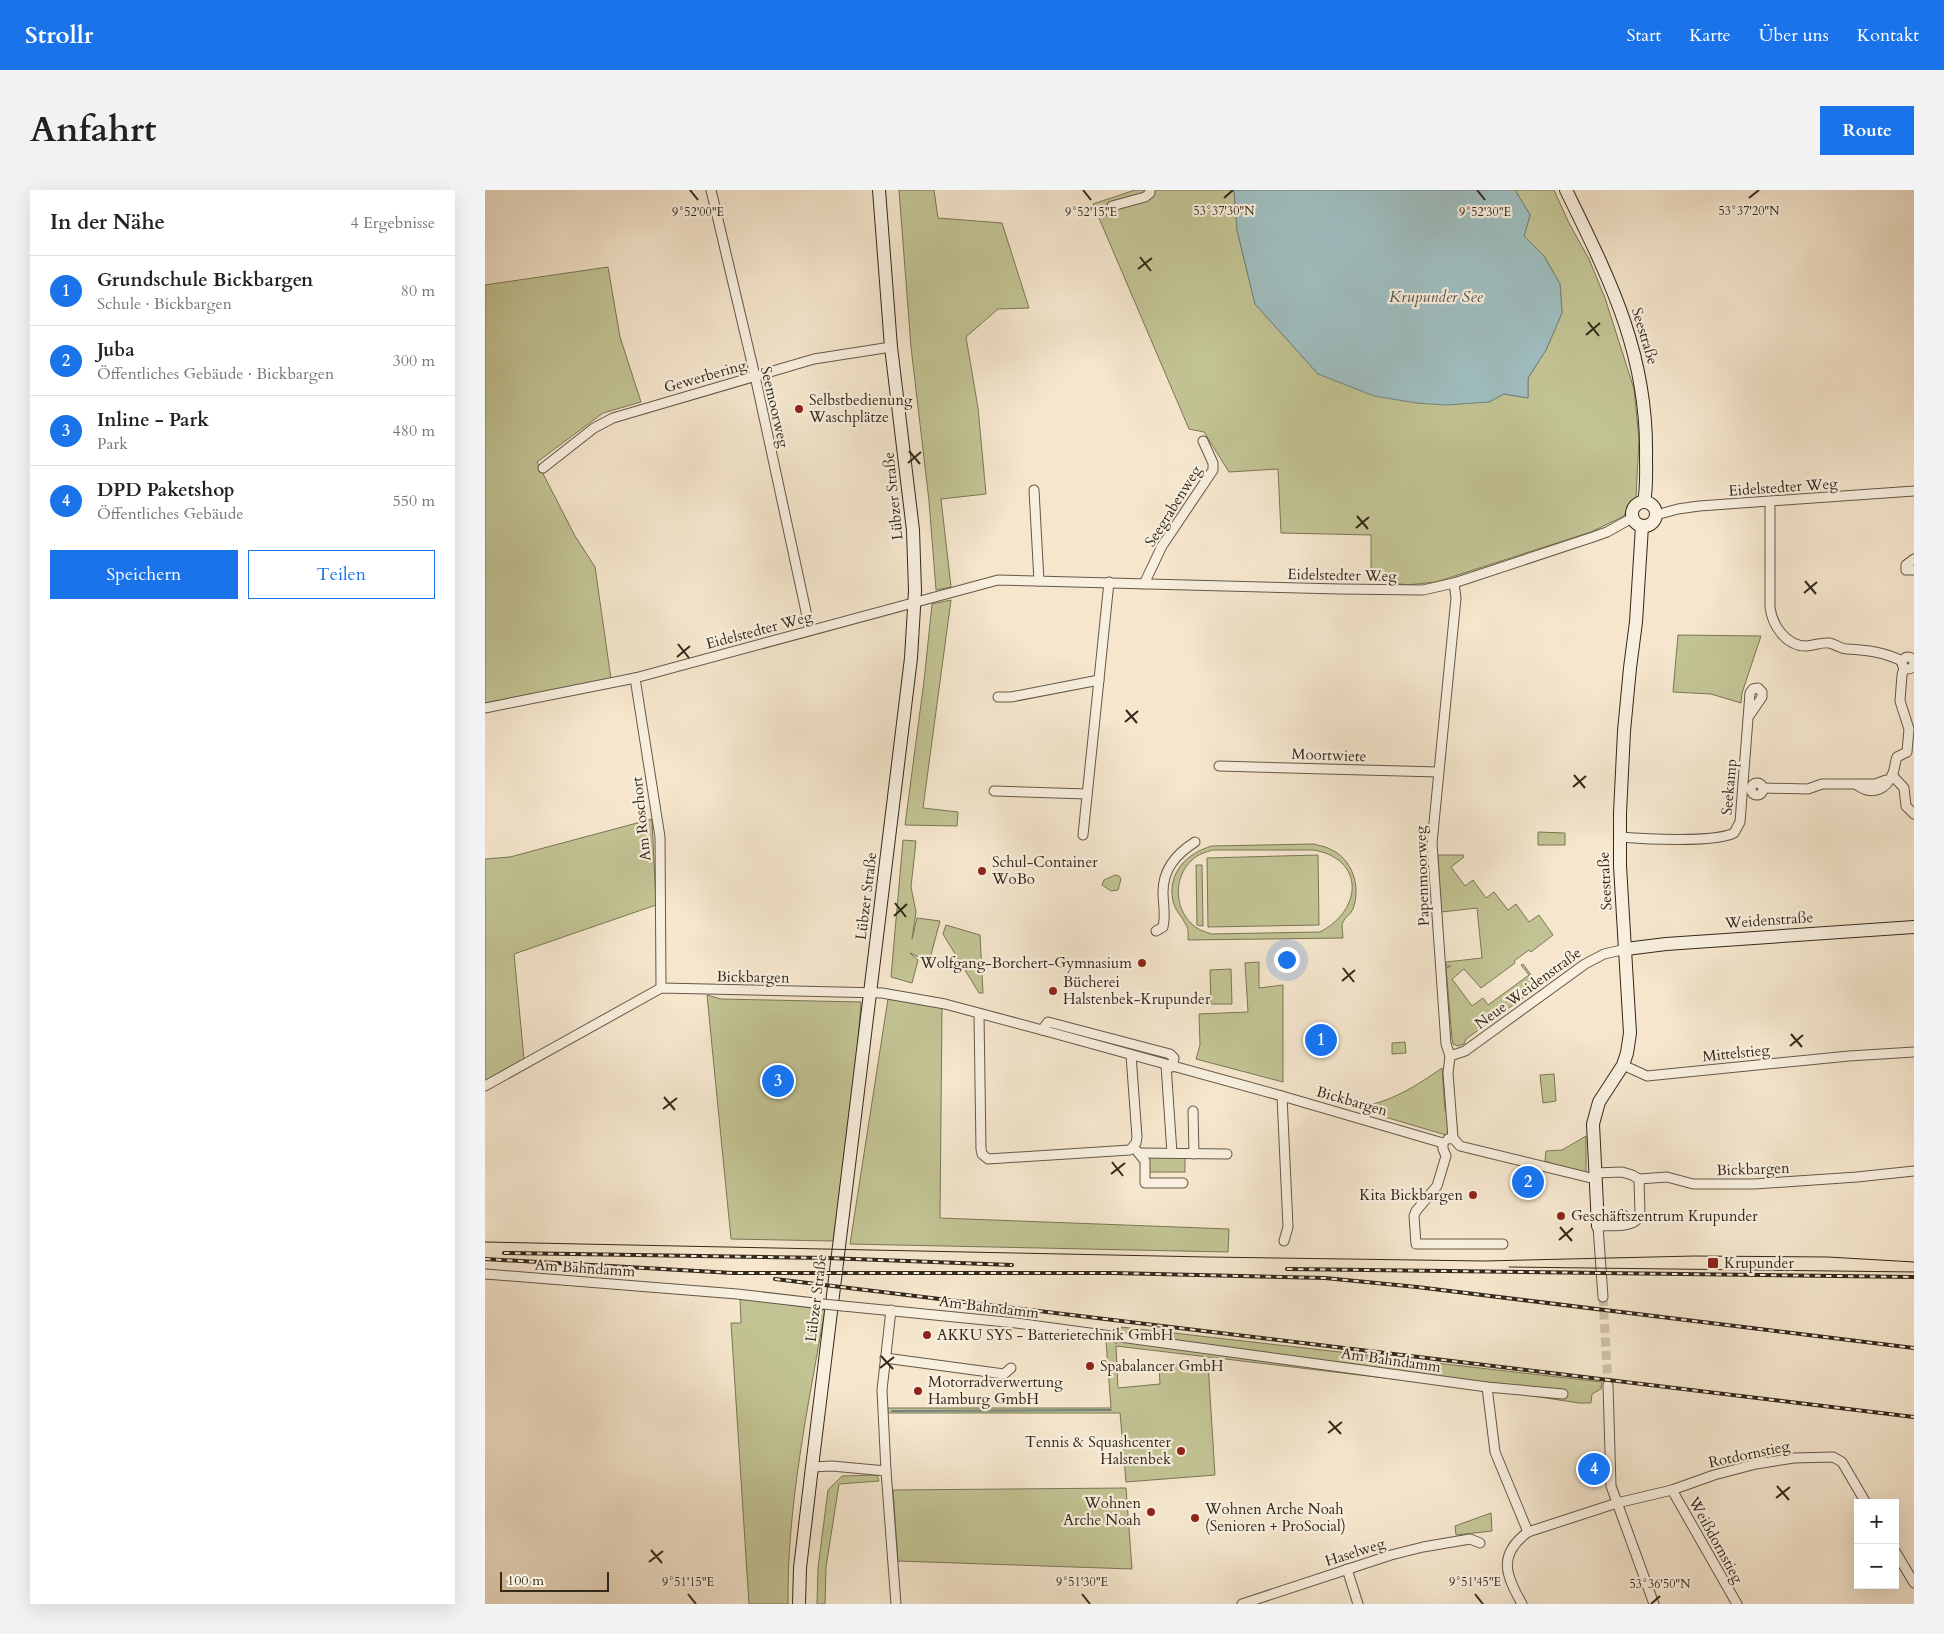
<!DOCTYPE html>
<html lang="de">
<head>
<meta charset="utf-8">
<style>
	body { margin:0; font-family:Cardo,serif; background:#f2f2f2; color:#222 }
	.controls { position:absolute; right:15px; bottom:15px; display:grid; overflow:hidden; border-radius:0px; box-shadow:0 5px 20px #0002 }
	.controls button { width:45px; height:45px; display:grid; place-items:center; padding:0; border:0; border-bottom:1px solid #e0e0e0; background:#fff; color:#222; font:25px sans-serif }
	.scale { position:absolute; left:15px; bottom:12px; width:109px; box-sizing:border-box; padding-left:5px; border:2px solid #33281a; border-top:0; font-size:14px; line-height:18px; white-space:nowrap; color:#33281a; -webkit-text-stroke:4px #f8efde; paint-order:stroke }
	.you { position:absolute; left:801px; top:769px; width:18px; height:18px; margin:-12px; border:4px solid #fff; border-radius:50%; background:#1a73e8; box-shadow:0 0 0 8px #1a73e833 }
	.badge { display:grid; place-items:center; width:32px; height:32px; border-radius:50%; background:#1a73e8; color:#fff; font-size:16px; font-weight:700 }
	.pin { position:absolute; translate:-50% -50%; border:2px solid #fff; box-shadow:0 1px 5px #0006 }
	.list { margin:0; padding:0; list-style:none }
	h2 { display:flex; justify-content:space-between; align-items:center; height:65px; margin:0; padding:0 20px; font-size:21px }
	h2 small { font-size:16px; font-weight:400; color:#767676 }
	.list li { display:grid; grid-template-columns:32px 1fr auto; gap:15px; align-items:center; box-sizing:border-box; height:70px; padding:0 20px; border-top:1px solid #e0e0e0 }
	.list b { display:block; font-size:19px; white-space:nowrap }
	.list p { margin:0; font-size:16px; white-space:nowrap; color:#767676 }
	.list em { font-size:16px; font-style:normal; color:#767676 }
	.actions { display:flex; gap:10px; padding:15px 20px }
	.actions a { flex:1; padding:11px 0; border:1px solid #1a73e8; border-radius:0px; text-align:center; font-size:18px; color:#1a73e8 }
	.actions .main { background:#1a73e8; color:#fff }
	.map { position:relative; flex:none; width:1429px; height:1414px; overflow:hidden; border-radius:0px }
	header { display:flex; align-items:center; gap:30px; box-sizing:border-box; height:70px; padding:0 25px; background:#1a73e8; color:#fff }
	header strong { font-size:24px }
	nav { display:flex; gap:28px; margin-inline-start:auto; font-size:18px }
	.intro { display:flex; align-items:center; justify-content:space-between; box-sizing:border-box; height:120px; padding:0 30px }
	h1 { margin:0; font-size:35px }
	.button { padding:12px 22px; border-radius:0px; background:#1a73e8; color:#fff; font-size:18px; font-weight:700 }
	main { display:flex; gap:30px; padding:0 30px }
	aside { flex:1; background:#fff; border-radius:0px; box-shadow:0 5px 20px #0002 }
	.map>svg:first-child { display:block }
	.green { fill:#c2c393; stroke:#7a7656; fill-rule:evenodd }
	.water { fill:#9fbec0; stroke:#74827e }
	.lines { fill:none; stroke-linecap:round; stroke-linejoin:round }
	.stream { stroke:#74827e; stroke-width:2 }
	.street-tunnel { stroke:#cec0a9; stroke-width:9; stroke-dasharray:9 4.5; stroke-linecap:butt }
	.street-casing { stroke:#645847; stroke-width:11 }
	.secondary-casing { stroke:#33281a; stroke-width:14 }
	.street { stroke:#f8efde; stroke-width:9 }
	.secondary { stroke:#f8efde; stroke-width:12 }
	.tram { stroke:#33281a; stroke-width:1 }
	.rail-casing { stroke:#33281a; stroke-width:4 }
	.rail { stroke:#f8efde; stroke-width:2; stroke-dasharray:5.5; stroke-linecap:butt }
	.street-bridge-casing { stroke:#645847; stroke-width:11; stroke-linecap:butt }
	.street-bridge { stroke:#f8efde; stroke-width:9 }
	.ticks { fill:none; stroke:#33281a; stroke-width:2 }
	.poi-dot { fill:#8f2418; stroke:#f8efde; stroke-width:2 }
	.labels { text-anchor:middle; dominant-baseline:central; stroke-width:4.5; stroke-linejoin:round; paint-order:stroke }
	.street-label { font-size:15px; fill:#33281a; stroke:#f8efde }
	.poi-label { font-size:15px; fill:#33281a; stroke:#f8efde; text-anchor:start }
	.water-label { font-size:16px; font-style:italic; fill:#53554c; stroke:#f8efde }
	.ticks-label { font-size:12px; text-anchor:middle; fill:#33281a; stroke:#f8efde; stroke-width:4.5; stroke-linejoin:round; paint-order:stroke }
</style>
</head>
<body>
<header>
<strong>Strollr</strong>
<nav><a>Start</a><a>Karte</a><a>Über uns</a><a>Kontakt</a></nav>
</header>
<div class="intro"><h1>Anfahrt</h1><a class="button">Route</a></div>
<main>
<aside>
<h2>In der Nähe<small>4 Ergebnisse</small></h2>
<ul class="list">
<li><span class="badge">1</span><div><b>Grundschule Bickbargen</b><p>Schule · Bickbargen</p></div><em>80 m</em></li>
<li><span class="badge">2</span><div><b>Juba</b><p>Öffentliches Gebäude · Bickbargen</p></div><em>300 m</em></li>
<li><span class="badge">3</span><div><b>Inline - Park</b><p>Park</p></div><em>480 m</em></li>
<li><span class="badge">4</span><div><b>DPD Paketshop</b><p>Öffentliches Gebäude</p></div><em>550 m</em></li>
</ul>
<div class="actions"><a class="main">Speichern</a><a>Teilen</a></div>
</aside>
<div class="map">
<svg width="1429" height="1414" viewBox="0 0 1429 1414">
	<rect width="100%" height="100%" fill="#f5e6cd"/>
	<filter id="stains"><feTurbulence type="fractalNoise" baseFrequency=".004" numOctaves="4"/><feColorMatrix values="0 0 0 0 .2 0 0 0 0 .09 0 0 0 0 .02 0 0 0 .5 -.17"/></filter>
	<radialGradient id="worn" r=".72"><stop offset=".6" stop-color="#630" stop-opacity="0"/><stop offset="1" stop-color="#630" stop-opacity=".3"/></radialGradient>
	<g class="green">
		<path d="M414,0H449L453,28L517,33L544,118L513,119L481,147L493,218L501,304L456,309L466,397L451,400L444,311L426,157Z"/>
		<path d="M650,0H749L752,40L770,114L833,184L1004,212L1019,204L1043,208V188L1061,160L1077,123L1075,94L1059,66L1039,46L1045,25L1030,0H1069L1084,33L1104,69L1120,108L1149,199L1154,249L1151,307L1144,313L1139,326L1106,342L951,392L922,395L886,389V345L796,343L793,279L744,282L719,242L704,239L608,14Z"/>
		<path d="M123,77L135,147L156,212L118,223L52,272L90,346L110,377L126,489L0,513V95Z"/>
		<path d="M466,410L438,618L473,622L472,636L420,635L439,491L447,414Z"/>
		<path d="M1193,445L1276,446L1257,503L1256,513L1226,504L1188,502Z"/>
		<path d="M167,629L171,715L29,764L39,869L0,891V669L25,667Z"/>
		<path d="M1053,642L1080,643V655H1053Z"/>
		<path d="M418,650L431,651L426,697L431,722L427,749L432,728L455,731L444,772L425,763L433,770L427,793L406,787Z"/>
		<path d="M829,654C834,656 840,656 845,659C868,669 876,697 868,719C866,724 860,727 858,732C856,736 858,743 858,748L703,750C703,745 704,739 701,735C697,726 690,721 688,711C682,683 702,663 727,656ZM728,660H828C879,668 879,719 835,742L726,744C722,742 716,741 712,738C689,723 687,688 707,670C713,664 721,662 728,660Z"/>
		<path d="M833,665L834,735L723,737L722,668Z"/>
		<path d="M953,665H978L979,667L966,677L980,696L988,690L1001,708L1009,702L1023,720L1031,714L1044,732L1054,725L1068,745L1046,762L1044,760L1029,771L1030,773L996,798L979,779L967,789L987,816L998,808L1003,815L1044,785L1036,775L1038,774L1054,796L981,849L979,854L973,856L968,854L967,848L961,778L966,776H961V772L997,768L992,718L956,722Z"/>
		<path d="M711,675H717L718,736L712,735Z"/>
		<path d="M630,685L634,686L636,689L633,700L626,701L617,695L619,690Z"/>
		<path d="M461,735L495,745L498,803H494L458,744Z"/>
		<path d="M774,772V798L798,795V892L711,869L715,855L714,824L763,822L760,773Z"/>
		<path d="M746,779L747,814H726L725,780Z"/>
		<path d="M222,805L236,809L376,812L368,913L348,1051L246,1049Z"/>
		<path d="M403,809L457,818L455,1028L744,1039L743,1062L365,1054Z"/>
		<path d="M920,852L921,863L907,864V853Z"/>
		<path d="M957,878L960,920L963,925V943L961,945L883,922L884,915C911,909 934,894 957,878Z"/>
		<path d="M1069,884L1071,911L1058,913L1055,885Z"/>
		<path d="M1101,946V982L1099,984L1060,971L1061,961L1077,960Z"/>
		<rect x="663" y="967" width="37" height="15"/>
		<path d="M1137,1018L1149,1026L1141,1030L1126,1031V1027Z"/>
		<path d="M255,1108L340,1120C323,1217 302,1315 303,1414H264L246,1133H256Z"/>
		<path d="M636,1137L1117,1192L1116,1199L1107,1204L1106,1213H1094L1034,1204L631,1156L633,1198L675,1194L674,1175L723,1173L730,1285L641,1292L635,1223H403V1218H626L621,1151L630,1152L631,1154Z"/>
		<path d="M392,1285L394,1291L354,1294L341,1377L340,1414H332L333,1378L343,1300L357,1286Z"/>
		<path d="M641,1298L647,1379L413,1371L408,1300Z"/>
		<path d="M1006,1323L1007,1341L971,1345L970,1336Z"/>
	</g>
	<path class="water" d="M749,0H1030L1045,25L1039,46L1059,66L1075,94L1077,123L1061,160L1043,188V208L1019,204L1004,212L961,215L931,213L889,206L833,184L770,114L752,40Z"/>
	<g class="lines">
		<path class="stream" d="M407,1221L626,1220"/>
		<path class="street-tunnel" d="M1118,1107L1123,1195"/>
		<g class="street-casing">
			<g id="street">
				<path d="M226,0L270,186L325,440"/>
				<path d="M626,23L627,16L660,7L665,3V0"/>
				<path d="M58,278L109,238L128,228L329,169L406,157"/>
				<path d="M549,300L554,391"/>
				<path d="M1285,313V417C1287,435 1301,456 1321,456C1329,456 1335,452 1344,453C1350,454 1356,459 1362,459C1382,460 1399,462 1417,471"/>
				<path d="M1171,325L1193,319L1214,316L1429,301"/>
				<path d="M1429,369L1421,375V380H1429"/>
				<path d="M659,394L677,356L728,280V273L718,251"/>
				<circle cx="1423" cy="473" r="6"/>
				<path d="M150,488L175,647L176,798"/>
				<path d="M513,507H526L614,490"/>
				<path d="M0,518L150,488L513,390L855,399L938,400L969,393L1108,347L1122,342L1147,328"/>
				<path d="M734,576L953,582"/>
				<path d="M1407,585L1419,598L1421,616L1429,624"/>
				<circle cx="1272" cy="599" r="6"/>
				<path d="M1372,595C1387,606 1402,600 1408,583C1410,578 1410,572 1412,567L1422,562L1424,539L1415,511L1417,485L1419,478"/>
				<path d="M1278,598L1323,599L1337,594H1390L1401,590"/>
				<path d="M509,601L602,604"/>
				<path d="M598,645L624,392"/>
				<path d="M1134,647C1159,649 1229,653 1249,643L1255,632L1265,503L1268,499L1273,498L1277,502V507L1264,526"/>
				<path d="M671,741L678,737C681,724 678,715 678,702C678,679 691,664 710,652"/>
				<path d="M494,824L496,959L497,964L503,969L645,960L651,953L652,947L646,865"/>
				<path d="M557,840L563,832L685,864L689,868L687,877"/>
				<path d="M965,866L980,861L1100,774L1119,764L1141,759"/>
				<path d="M681,875L687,963"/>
				<path d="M1138,875L1162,886L1364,866L1429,862"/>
				<path d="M0,896L176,798L397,803L460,814L557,840L797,906L958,953"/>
				<path d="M797,906L803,1037L799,1051"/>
				<path d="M708,921L709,964"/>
				<path d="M968,948L963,883L965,866L961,854L947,653L971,408L969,393"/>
				<path d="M963,949L968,948L975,956L1110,989"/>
				<path d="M958,953V959L961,966L952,996L931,1021L929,1026L931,1054H1018"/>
				<path d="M652,961L660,971V993H698"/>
				<path d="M654,963L742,964"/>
				<path d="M1110,983L1137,982L1147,985L1154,989L1182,987L1208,994H1269L1372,987L1429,981"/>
				<path d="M0,1084L252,1104L338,1114"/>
				<path d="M1118,1107L1113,1036C1126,1035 1151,1039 1155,1024L1154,989"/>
				<path d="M358,1116L531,1133L1002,1197L1078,1204"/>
				<path d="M400,1168L519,1184L526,1178"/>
				<path d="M1123,1195L1126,1296L1169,1414"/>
				<path d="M1002,1197L1010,1262L1043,1342"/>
				<path d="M327,1277L347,1276L401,1281L397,1200L406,1120"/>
				<path d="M401,1281L411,1414"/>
				<path d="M1187,1300L1252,1414"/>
				<path d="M1410,1361L1429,1393"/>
				<path d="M862,1379L873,1414"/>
				<path d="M757,1414L906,1365L938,1357L985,1349L995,1353"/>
				<path d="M1037,1414C1021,1385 1012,1365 1043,1342L1132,1313L1187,1300L1229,1285L1271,1274L1309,1268L1348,1267L1357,1272L1381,1313"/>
			</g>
		</g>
		<g class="secondary-casing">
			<g id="secondary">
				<path d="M1081,0C1125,90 1163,164 1161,267C1161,282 1162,297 1159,312"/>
				<circle cx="1159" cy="324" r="12"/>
				<path d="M1141,759L1181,754L1429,737"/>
				<path d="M1113,1036L1108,934L1114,912L1138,875L1142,863L1145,843L1135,676V623L1139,541L1145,478L1151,432L1157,336"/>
				<path d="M314,1414L315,1378L327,1277L426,468L430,401L428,340L406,157L394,0"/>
			</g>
		</g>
		<use href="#street" class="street"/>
		<use href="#secondary" class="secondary"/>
		<g class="tram">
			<path d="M0,1052L722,1067L999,1071L1209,1066L1343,1067L1429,1072"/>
			<path d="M1024,1077L1429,1082"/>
		</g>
		<g class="rail-casing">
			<g id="rail">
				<path d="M19,1063L342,1068L527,1075"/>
				<path d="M0,1069L248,1083H628L840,1088L932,1097L1429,1158"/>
				<path d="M802,1079L1429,1087"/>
				<path d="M290,1089L1429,1227"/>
			</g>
		</g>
		<use href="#rail" class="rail"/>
		<g class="street-bridge-casing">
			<path id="street-bridge" d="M338,1114L358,1116"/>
		</g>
		<use href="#street-bridge" class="street-bridge"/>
	</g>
	<path class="ticks" d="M205,0L213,10M598,0L606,10M992,0L1000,10M739,8L748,0M1264,8L1274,0M655,67L666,81M653,79L667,68M1103,132L1114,146M1101,145L1115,133M424,261L435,274M423,273L436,262M872,326L883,339M871,338L884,327M1320,391L1331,404M1319,403L1332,392M193,454L204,468M192,467L205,456M641,520L652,533M640,532L653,521M1089,585L1100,598M1088,597L1101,586M410,713L421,727M409,726L422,714M858,778L869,792M857,791L870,780M1306,844L1317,857M1305,856L1318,845M179,907L190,920M178,919L192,908M627,972L638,986M626,984L640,973M1075,1037L1087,1051M1074,1050L1088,1038M396,1166L408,1179M395,1178L409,1167M844,1231L856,1244M843,1243L857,1232M1292,1296L1304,1310M1291,1308L1305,1297M166,1360L177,1373M164,1372L178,1361M203,1404L211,1414M597,1404L605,1414M990,1404L998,1414M1166,1414L1175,1406"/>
	<g class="poi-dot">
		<circle cx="314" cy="219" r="5"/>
		<circle cx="497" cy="681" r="5"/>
		<circle cx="657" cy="773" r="5"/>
		<circle cx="568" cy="801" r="5"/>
		<circle cx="988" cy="1005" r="5"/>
		<circle cx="1076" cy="1026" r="5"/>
		<rect x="1222" y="1067" width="12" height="12" rx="2.5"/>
		<circle cx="442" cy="1145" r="5"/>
		<circle cx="605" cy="1176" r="5"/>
		<circle cx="433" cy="1201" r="5"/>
		<circle cx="696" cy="1261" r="5"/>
		<circle cx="666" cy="1322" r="5"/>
		<circle cx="710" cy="1328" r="5"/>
	</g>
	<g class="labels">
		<g class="street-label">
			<text transform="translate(1160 146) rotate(73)">Seestraße</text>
			<text transform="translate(220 186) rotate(-16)">Gewerbering</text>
			<text transform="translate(290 217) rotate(77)">Seemoorweg</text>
			<text transform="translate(1298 297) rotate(-4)">Eidelstedter Weg</text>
			<text transform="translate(408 306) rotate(-96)">Lübzer Straße</text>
			<text transform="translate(688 316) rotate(-58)">Seegrabenweg</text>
			<text transform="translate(857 385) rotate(1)">Eidelstedter Weg</text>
			<text transform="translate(274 440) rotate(-15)">Eidelstedter Weg</text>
			<text transform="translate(844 565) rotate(2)">Moortwiete</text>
			<text transform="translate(1244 597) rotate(-85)">Seekamp</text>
			<text transform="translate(156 629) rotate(-96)">Am Roschort</text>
			<text transform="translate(937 686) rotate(-92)">Papenmoorweg</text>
			<text transform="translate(1120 691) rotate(-93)">Seestraße</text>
			<text transform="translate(381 706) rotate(-83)">Lübzer Straße</text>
			<text transform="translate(1284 730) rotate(-4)">Weidenstraße</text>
			<text transform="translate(268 787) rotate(1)">Bickbargen</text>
			<text transform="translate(1043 798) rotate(-36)">Neue Weidenstraße</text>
			<text transform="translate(1251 863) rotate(-6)">Mittelstieg</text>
			<text transform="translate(867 911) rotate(16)">Bickbargen</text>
			<text transform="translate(1268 979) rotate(-2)">Bickbargen</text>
			<text transform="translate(100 1078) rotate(4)">Am Bahndamm</text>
			<text transform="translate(331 1108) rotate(-83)">Lübzer Straße</text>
			<text transform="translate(504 1117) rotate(7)">Am Bahndamm</text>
			<text transform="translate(906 1170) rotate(8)">Am Bahndamm</text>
			<text transform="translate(1264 1264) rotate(-12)">Rotdornstieg</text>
			<text transform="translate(1231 1350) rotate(61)">Weißdornstieg</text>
			<text transform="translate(870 1362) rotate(-18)">Haselweg</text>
		</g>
		<g class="poi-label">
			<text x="324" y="210">Selbstbedienung<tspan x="324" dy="17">Waschplätze</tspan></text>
			<text x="507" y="672">Schul-Container<tspan x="507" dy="17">WoBo</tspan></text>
			<text x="647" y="773" text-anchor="end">Wolfgang-Borchert-Gymnasium</text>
			<text x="578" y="792">Bücherei<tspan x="578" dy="17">Halstenbek-Krupunder</tspan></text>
			<text x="978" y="1005" text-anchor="end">Kita Bickbargen</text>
			<text x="1086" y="1026">Geschäftszentrum Krupunder</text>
			<text x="1239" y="1073">Krupunder</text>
			<text x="452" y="1145">AKKU SYS - Batterietechnik GmbH</text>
			<text x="615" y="1176">Spabalancer GmbH</text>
			<text x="443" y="1192">Motorradverwertung<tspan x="443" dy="17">Hamburg GmbH</tspan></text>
			<text x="686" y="1252" text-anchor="end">Tennis &amp; Squashcenter<tspan x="686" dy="17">Halstenbek</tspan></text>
			<text x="656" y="1313" text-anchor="end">Wohnen<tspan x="656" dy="17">Arche Noah</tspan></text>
			<text x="720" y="1319">Wohnen Arche Noah<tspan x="720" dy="17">(Senioren + ProSocial)</tspan></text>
		</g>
		<g class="water-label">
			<text x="951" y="107">Krupunder See</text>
		</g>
	</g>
	<g class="ticks-label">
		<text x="739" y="25">53°37'30"N</text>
		<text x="1264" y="25">53°37'20"N</text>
		<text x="1000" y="26">9°52'30"E</text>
		<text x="213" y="26">9°52'00"E</text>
		<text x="606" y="26">9°52'15"E</text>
		<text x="203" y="1396">9°51'15"E</text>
		<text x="597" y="1396">9°51'30"E</text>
		<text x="990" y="1396">9°51'45"E</text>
		<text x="1175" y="1398">53°36'50"N</text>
	</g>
	<rect width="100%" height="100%" filter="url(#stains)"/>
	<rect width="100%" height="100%" fill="url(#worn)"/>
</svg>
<div class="controls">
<button>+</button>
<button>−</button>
</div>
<div class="scale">100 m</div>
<div class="you"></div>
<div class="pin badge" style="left:836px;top:850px">1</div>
<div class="pin badge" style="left:1043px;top:992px">2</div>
<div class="pin badge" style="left:293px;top:891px">3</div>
<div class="pin badge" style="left:1109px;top:1279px">4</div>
</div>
</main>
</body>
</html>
